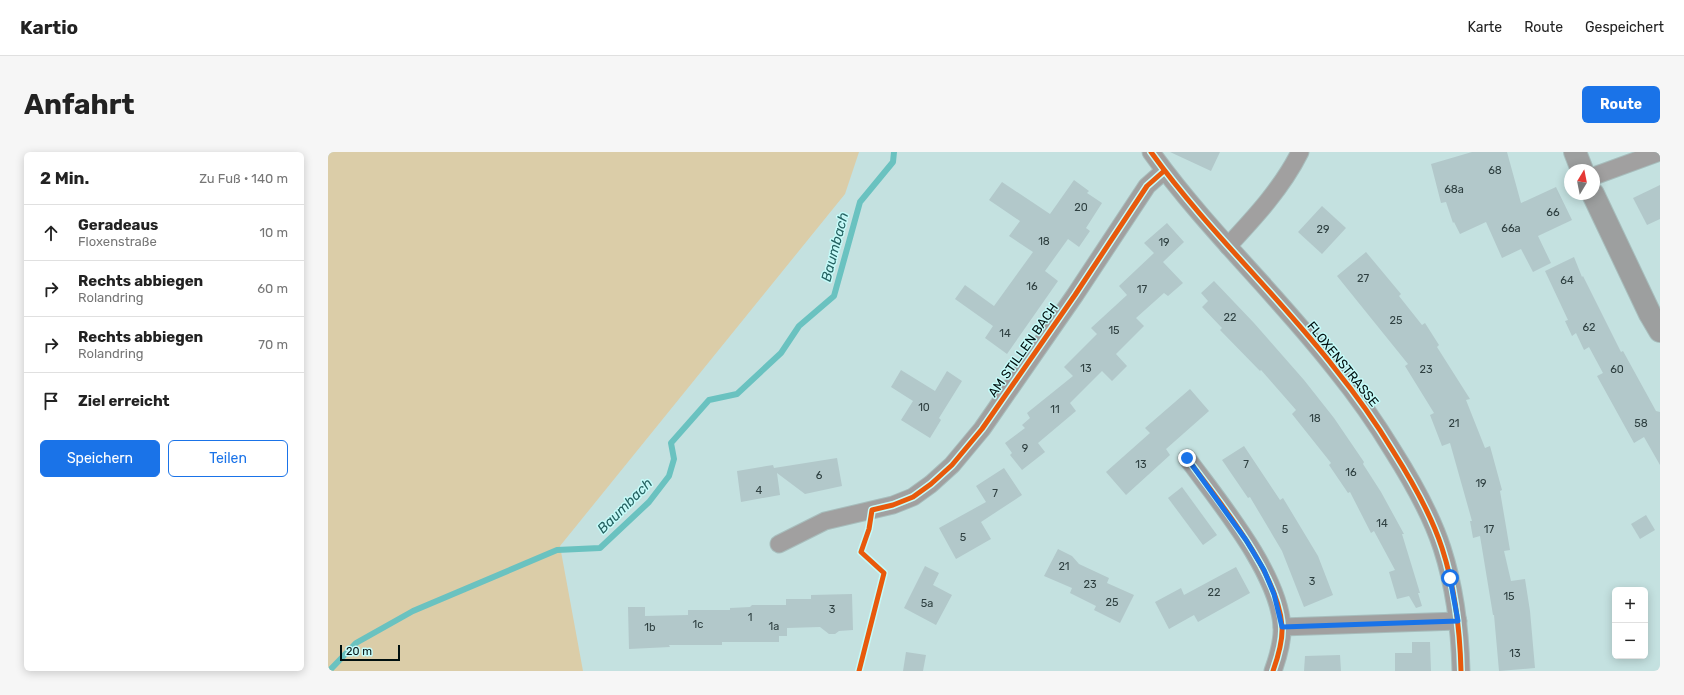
<!DOCTYPE html>
<html lang="de">
<head>
<meta charset="utf-8">
<style>
	body { margin:0; font-family:Rubik,sans-serif; background:#f6f6f6; color:#222 }
	.controls { position:absolute; right:12px; bottom:12px; display:grid; overflow:hidden; border-radius:6px; box-shadow:0 2px 10px #0003 }
	.controls button { width:36px; height:36px; display:grid; place-items:center; padding:0; border:0; border-bottom:1px solid #e0e0e0; background:#fff; color:#222; font:20px sans-serif }
	.compass { position:absolute; left:1236px; top:12px; width:36px; height:36px; border-radius:50%; background:#fff; box-shadow:0 2px 10px #0003; rotate:10deg }
	.scale { position:absolute; left:12px; bottom:10px; width:60px; box-sizing:border-box; padding-left:4px; border:2px solid #000f0f; border-top:0; font-size:11px; line-height:14px; white-space:nowrap; color:#000f0f; -webkit-text-stroke:3px #c5fbf9; paint-order:stroke }
	.stop { position:absolute; width:12px; height:12px; margin:-9px; border:3px solid #1a73e8; border-radius:50%; background:#fff }
	.stop.end { background:#1a73e8; border-color:#fff; box-shadow:0 1px 4px #0008 }
	.list { margin:0; padding:0; list-style:none }
	h2 { display:flex; justify-content:space-between; align-items:center; height:52px; margin:0; padding:0 16px; font-size:17px }
	h2 small { font-size:13px; font-weight:400; color:#767676 }
	.list li { display:grid; grid-template-columns:26px 1fr auto; gap:12px; align-items:center; box-sizing:border-box; height:56px; padding:0 16px; border-top:1px solid #e0e0e0 }
	.list b { display:block; font-size:15px; white-space:nowrap }
	.list p { margin:0; font-size:13px; white-space:nowrap; color:#767676 }
	.list em { font-size:13px; font-style:normal; color:#767676 }
	.actions { display:flex; gap:8px; padding:12px 16px }
	.actions a { flex:1; padding:9px 0; border:1px solid #1a73e8; border-radius:6px; text-align:center; font-size:14px; color:#1a73e8 }
	.actions .main { background:#1a73e8; color:#fff }
	.icon { flex:none; width:22px; height:22px; fill:none; stroke:currentColor; stroke-width:2; stroke-linecap:round; stroke-linejoin:round }
	.map { position:relative; flex:none; width:1332px; height:519px; overflow:hidden; border-radius:6px }
	header { display:flex; align-items:center; gap:24px; box-sizing:border-box; height:56px; padding:0 20px; background:#fff; border-bottom:1px solid #e0e0e0 }
	header strong { font-size:19px }
	nav { display:flex; gap:22px; margin-inline-start:auto; font-size:14px }
	.intro { display:flex; align-items:center; justify-content:space-between; box-sizing:border-box; height:96px; padding:0 24px }
	h1 { margin:0; font-size:28px }
	.button { padding:10px 18px; border-radius:6px; background:#1a73e8; color:#fff; font-size:14px; font-weight:700 }
	main { display:flex; gap:24px; padding:0 24px }
	aside { flex:1; background:#fff; border-radius:6px; box-shadow:0 2px 10px #0003 }
	.map>svg:first-child { display:block }
	.green { fill:#dbcda8 }
	.lines { fill:none; stroke-linecap:round; stroke-linejoin:round }
	.stream { stroke:#6ac2c0; stroke-width:6 }
	.building { fill:#b2c8ca }
	.street-casing { stroke:#a7bdbc; stroke-width:19 }
	.secondary-casing { stroke:#a7bdbc; stroke-width:24 }
	.street { stroke:#a1a0a0; stroke-width:17 }
	.secondary { stroke:#9d9f9f; stroke-width:22 }
	.cycleway-casing { stroke:#c5fbf9; stroke-width:8 }
	.cycleway { stroke:#e8590c; stroke-width:5 }
	.route { stroke:#1a73e8; stroke-width:5 }
	.labels { text-anchor:middle; dominant-baseline:central; stroke-width:3; stroke-linejoin:round; paint-order:stroke }
	.number-label { font-size:11px; fill:#2f4041 }
	.street-label { font-size:13px; fill:#000f0f; stroke:#c5fbf9 }
	.water-label { font-size:14px; font-style:italic; fill:#256261; stroke:#c5fbf9 }
</style>
</head>
<body>
<header>
<strong>Kartio</strong>
<nav><a>Karte</a><a>Route</a><a>Gespeichert</a></nav>
</header>
<div class="intro"><h1>Anfahrt</h1><a class="button">Route</a></div>
<main>
<aside>
<h2>2 Min.<small>Zu Fuß · 140 m</small></h2>
<ul class="list">
<li><svg class="icon" aria-label="ahead" viewBox="0 0 24 24"><path d="M12 20V5M6 11l6-6 6 6"/></svg><div><b>Geradeaus</b><p>Floxenstraße</p></div><em>10 m</em></li>
<li><svg class="icon" aria-label="right" viewBox="0 0 24 24"><path d="M7 20v-9h11M14 6l5 5-5 5"/></svg><div><b>Rechts abbiegen</b><p>Rolandring</p></div><em>60 m</em></li>
<li><svg class="icon" aria-label="right" viewBox="0 0 24 24"><path d="M7 20v-9h11M14 6l5 5-5 5"/></svg><div><b>Rechts abbiegen</b><p>Rolandring</p></div><em>70 m</em></li>
<li><svg class="icon" aria-label="arrive" viewBox="0 0 24 24"><path d="M6 21V4h12l-3 4 3 4H6"/></svg><div><b>Ziel erreicht</b></div></li>
</ul>
<div class="actions"><a class="main">Speichern</a><a>Teilen</a></div>
</aside>
<div class="map">
<svg width="1332" height="519" viewBox="0 0 1332 519">
	<rect width="100%" height="100%" fill="#c4e1e0"/>
	<path class="green" d="M0,0H531L517,42L232,394L255,519H0Z"/>
	<g class="lines">
		<path class="stream" d="M1,519L28,491L85,459L229,398L272,396L321,350L341,324L346,307L343,291L381,248L409,242L453,201L471,174L506,144L532,50L565,10L566,0"/>
	</g>
	<g class="building">
		<path d="M842,0H892L883,19Z"/>
		<path d="M1144,0H1179L1193,51L1228,35L1244,68L1210,84L1223,111L1205,120L1193,97L1174,106L1158,70L1132,82L1126,70L1125,71L1118,50L1113,51L1103,12Z"/>
		<path d="M746,28L761,39L759,41L774,51L758,76L762,79L751,95L740,87L717,119L730,129L679,202L657,186L665,174L627,147L637,133L666,154L705,100L681,84L692,69L661,48L674,30L722,62Z"/>
		<path d="M1332,33V67L1319,73L1305,46Z"/>
		<path d="M994,54L1018,76L994,102L970,80Z"/>
		<path d="M839,71L856,90L835,110L855,131L840,144L836,141L808,166L816,174L788,202L799,214L784,229L774,219L742,251L748,259L710,291L717,300L694,318L682,303L684,301L677,291L697,276L694,273L702,266L699,261L745,224L736,215L769,182L763,176L799,143L791,134L826,101L816,91Z"/>
		<path d="M1038,100L1073,142L1071,144L1094,173L1097,171L1111,193L1109,195L1142,247L1138,248L1157,296L1162,294L1174,338L1172,339L1182,398L1176,399L1183,429L1197,427L1202,459L1207,516L1171,519L1166,463H1165L1152,384L1145,386L1142,369H1144L1122,291L1114,294L1102,263L1106,261L1077,214L1080,212L1009,124Z"/>
		<path d="M1246,105L1254,125L1255,124L1293,200L1295,199L1328,259L1332,260V313L1316,285L1306,291L1269,224L1275,221L1261,195L1256,198L1248,181L1244,184L1237,169L1240,168L1217,119Z"/>
		<path d="M886,129L926,171L976,228L1006,266L1036,310L1035,312L1053,340L1076,382H1074L1092,441H1090L1094,454L1088,456L1081,444L1069,447L1061,420L1067,418L1046,379L1043,381L1022,340L1020,341L1001,313L1003,311L964,262L968,258L933,218L932,219L892,178L894,176L874,155L880,149L873,141Z"/>
		<path d="M573,218L607,239L619,219L634,229L611,266L613,268L602,286L573,268L585,249L563,235Z"/>
		<path d="M862,237L881,259L838,297L842,303L798,343L778,320L822,281L817,276Z"/>
		<path d="M916,294L952,348L955,346L990,404L1005,443L976,455L954,399L922,345L920,346L894,308Z"/>
		<path d="M509,306L514,334L477,342L449,321L452,343L413,350L409,319L445,313L446,316Z"/>
		<path d="M676,316L694,343L653,370L663,387L628,407L611,376L658,350L648,334Z"/>
		<path d="M854,335L889,383L875,393L840,346Z"/>
		<path d="M1318,363L1327,378L1312,387L1303,372Z"/>
		<path d="M730,397L744,404L751,412L781,426L779,431L806,443L792,471L766,458L768,454L742,441L744,436L716,424Z"/>
		<path d="M597,414L611,421L605,433L624,443L608,473L576,456Z"/>
		<path d="M908,415L922,441L870,470L866,463L841,477L827,450L853,436L856,443Z"/>
		<path d="M524,442L525,478L511,479L507,482H501L492,475L459,476V484H451V490H394V493H341L342,495L301,497L300,455H317V464L360,463V458H402V456L422,455L424,453H458V447H483V443Z"/>
		<path d="M1084,490H1102L1103,519H1067V501H1084Z"/>
		<path d="M578,500L598,503L595,519H575Z"/>
		<path d="M1012,503L1013,519H976L977,504Z"/>
	</g>
	<g class="lines">
		<g class="street-casing">
			<g id="street">
				<path d="M823,0C878,77 950,143 1008,218C1029,244 1048,271 1065,299C1084,329 1103,362 1114,396C1127,436 1132,478 1133,519"/>
				<path d="M1266,24L1332,0"/>
				<path d="M900,94C927,65 954,36 972,0"/>
				<path d="M859,306C891,350 950,420 954,474C955,489 950,505 945,519"/>
				<path d="M451,392L497,369L565,353L585,345L603,332L624,313L654,277L747,143L819,34L836,19"/>
				<path d="M954,475L1130,469"/>
			</g>
		</g>
		<g class="secondary-casing">
			<g id="secondary">
				<path d="M1247,0L1254,18"/>
				<path d="M1265,42L1322,162L1332,179"/>
			</g>
		</g>
		<use href="#street" class="street"/>
		<use href="#secondary" class="secondary"/>
		<g class="cycleway-casing">
			<g id="cycleway">
				<path d="M823,0C878,77 950,143 1008,218C1029,244 1048,271 1065,299C1084,329 1103,362 1114,396C1127,436 1132,478 1133,519"/>
				<path d="M859,306C891,350 950,420 954,474C955,489 950,505 945,519"/>
				<path d="M531,519L556,421L533,400L541,377L544,358L565,353L585,345L603,332L624,313L654,277L747,143L819,34L836,19"/>
			</g>
		</g>
		<use href="#cycleway" class="cycleway"/>
	</g>
	<g class="lines">
		<path class="route" d="M859,306L918,388L936,418L946,442L954,475L1130,469L1122,426"/>
	</g>
	<g class="labels">
		<g class="number-label">
			<text x="1167" y="18">68</text>
			<text x="1126" y="37">68a</text>
			<text x="753" y="55">20</text>
			<text x="1225" y="60">66</text>
			<text x="1183" y="76">66a</text>
			<text x="995" y="77">29</text>
			<text x="716" y="89">18</text>
			<text x="836" y="90">19</text>
			<text x="1035" y="126">27</text>
			<text x="1239" y="128">64</text>
			<text x="704" y="134">16</text>
			<text x="814" y="137">17</text>
			<text x="902" y="165">22</text>
			<text x="1068" y="168">25</text>
			<text x="1261" y="175">62</text>
			<text x="786" y="178">15</text>
			<text x="677" y="181">14</text>
			<text x="758" y="216">13</text>
			<text x="1098" y="217">23</text>
			<text x="1289" y="217">60</text>
			<text x="596" y="255">10</text>
			<text x="727" y="257">11</text>
			<text x="987" y="266">18</text>
			<text x="1126" y="271">21</text>
			<text x="1313" y="271">58</text>
			<text x="697" y="296">9</text>
			<text x="813" y="312">13</text>
			<text x="918" y="312">7</text>
			<text x="1023" y="320">16</text>
			<text x="491" y="323">6</text>
			<text x="1153" y="331">19</text>
			<text x="431" y="338">4</text>
			<text x="667" y="341">7</text>
			<text x="1054" y="371">14</text>
			<text x="957" y="377">5</text>
			<text x="1161" y="377">17</text>
			<text x="635" y="385">5</text>
			<text x="736" y="414">21</text>
			<text x="984" y="429">3</text>
			<text x="762" y="432">23</text>
			<text x="886" y="440">22</text>
			<text x="1181" y="444">15</text>
			<text x="784" y="450">25</text>
			<text x="599" y="451">5a</text>
			<text x="504" y="457">3</text>
			<text x="422" y="465">1</text>
			<text x="370" y="472">1c</text>
			<text x="446" y="474">1a</text>
			<text x="322" y="475">1b</text>
			<text x="1187" y="501">13</text>
		</g>
		<g class="street-label">
			<text transform="translate(695 198) rotate(-55)">AM STILLEN BACH</text>
			<text transform="translate(1015 212) rotate(51)">FLOXENSTRASSE</text>
		</g>
		<g class="water-label">
			<text transform="translate(507 95) rotate(-75)">Baumbach</text>
			<text transform="translate(297 354) rotate(-45)">Baumbach</text>
		</g>
	</g>
</svg>
<div class="controls">
<button>+</button>
<button>−</button>
</div>
<svg class="compass" viewBox="-18 -18 36 36"><path d="M0-13l5 13h-10z" fill="#e53935"/><path d="M0 13l5-13h-10z" fill="#767676"/></svg>
<div class="scale">20 m</div>
<div class="stop" style="left:1122px;top:426px"></div>
<div class="stop end" style="left:859px;top:306px"></div>
</div>
</main>
</body>
</html>
